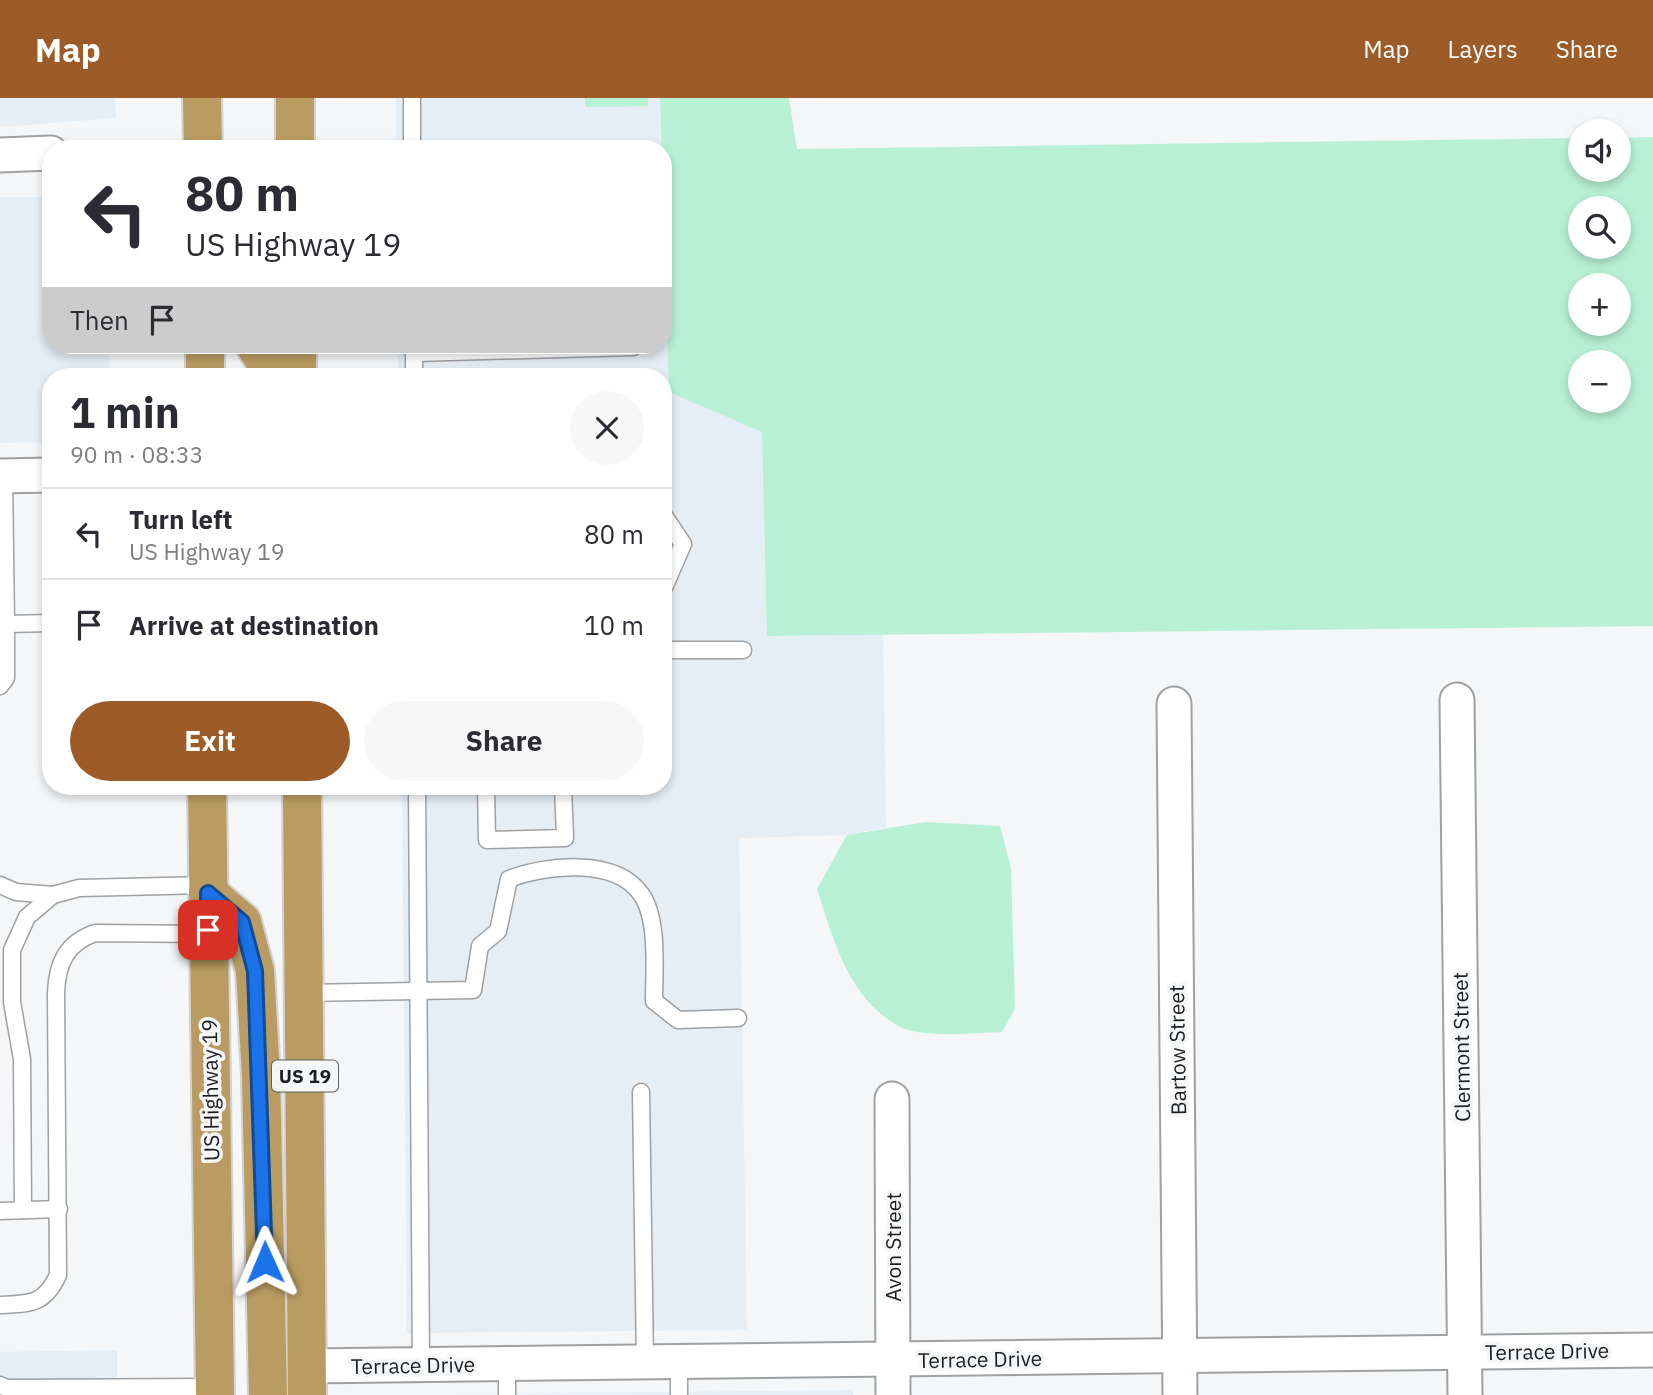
<!DOCTYPE html>
<html lang="en">
<head>
<meta charset="utf-8">
<style>
  :root { --surface:#fff; --page:#f7f7f7; --text:#2b2b33; --muted:#7c7c81; --line:#e1e1e2; --accent:#9d5c27 }
  body { margin:0; font-family:"IBM Plex Sans",sans-serif; background:var(--page); color:var(--text); height:100vh; display:flex; flex-direction:column; font-size:26px; white-space:nowrap }
  * { box-sizing:border-box; margin:0 }
  p { font-size:23px; color:var(--muted) }
  .icon { flex:none; width:38px; height:38px; fill:none; stroke:currentColor; stroke-width:2; stroke-linecap:round; stroke-linejoin:round }
  .map { position:relative; flex:1; overflow:hidden }
  .side { position:absolute; left:42px; top:270px; width:630px; height:427px; display:flex; flex-direction:column; background:var(--surface); border-radius:28px; box-shadow:0 4px 10px #0003 }
  .side>* { flex:none }
  .banner { position:absolute; left:42px; top:42px; width:630px; height:214px; border-radius:28px; box-shadow:0 4px 10px #0003; background:#fff; color:var(--text); overflow:hidden }
  .tools { position:absolute; left:1568px; top:21px; display:grid; gap:14px }
  .tools a { display:grid; place-items:center; width:63px; height:63px; border-radius:50%; background:var(--surface); box-shadow:0 4px 10px #0003; font-size:35px }
  .pin { position:absolute; display:grid; place-items:center; width:60px; height:60px; color:#fff; margin:-30px; border-radius:14px; box-shadow:0 4px 10px #0006 }
  .me { position:absolute; width:77px; margin:-38px; rotate:359deg; stroke-linejoin:round; filter:drop-shadow(0 0 5px #0008) }
  .turn { display:flex; align-items:center; gap:24px; height:147px; padding:0 28px; font-size:32px }
  .turn .icon { width:91px; height:91px; stroke-width:2.5 }
  .turn b { display:block; font-size:49px; line-height:60px }
  .then { display:flex; align-items:center; height:66px; padding:0 28px; background:#0003; gap:14px; font-size:26px }
  .round { display:grid; place-items:center; flex:none; width:74px; height:74px; border-radius:37px; background:var(--page) }
  .summary { display:flex; align-items:center; justify-content:space-between; height:119px; padding:0 28px }
  h1 { font-size:42px; font-weight:700; line-height:52px }
  .button { display:flex; gap:14px; margin-top:auto; padding:14px 28px }
  .button a { flex:1; height:80px; border-radius:42px; background:var(--accent); color:#fff; font-size:28px; font-weight:700; line-height:80px; text-align:center }
  .button a+a { background:var(--page); color:var(--text) }
  ul { padding:0; list-style:none }
  li { display:flex; align-items:center; gap:21px; height:91px; padding:0 28px; border-top:2px solid var(--line) }
  li div { flex:1 }
  li b { display:block; font-size:26px }
  li em { font-style:normal }
  header { display:flex; align-items:center; gap:42px; box-sizing:border-box; height:98px; padding:0 35px; background:var(--accent); color:#fff }
  header strong { font-size:33px }
  nav { display:flex; gap:38px; margin-inline-start:auto; font-size:24px }
  .map>svg:first-child { display:block }
  .built { fill:#e5edf5 }
  .green { fill:#b7f0d5; fill-rule:evenodd }
  .lines { fill:none; stroke-linecap:round; stroke-linejoin:round }
  .service-casing { stroke:#9ea0a2; stroke-width:19 }
  .minor-casing { stroke:#9ea0a2; stroke-width:37 }
  .trunk-casing { stroke:#d2d2d2; stroke-width:42 }
  .service { stroke:#fff; stroke-width:16 }
  .minor { stroke:#fff; stroke-width:33 }
  .trunk { stroke:#ba9c62; stroke-width:38 }
  .route-casing { stroke:#114b97; stroke-width:18 }
  .route { stroke:#1a73e8; stroke-width:12 }
  .labels { text-anchor:middle; dominant-baseline:central; stroke-width:7; stroke-linejoin:round; paint-order:stroke }
  .shield { fill:#f4f6f8; stroke:#5e5f60; stroke-width:2 }
  .shield-label { font-size:19px; font-weight:bold; fill:#1d1e1f }
  .street-label { font-size:21px; fill:#1d1e1f; stroke:#f4f6f8 }
</style>
</head>
<body>
<header>
<strong>Map</strong>
<nav><a>Map</a><a>Layers</a><a>Share</a></nav>
</header>
<div class="map">
<svg width="1653" height="1297" viewBox="0 0 1653 1297">
  <rect width="100%" height="100%" fill="#f4f6f8"/>
  <g class="built">
    <path d="M 0,0 L 115,0 L 116,20 L 0,29 Z"/>
    <path d="M 396,0 L 660,0 L 661,51 L 396,51 Z"/>
    <path d="M 0,99 L 51,99 L 51,247 L 109,247 L 110,278 L 51,278 L 51,344 L 0,345 Z"/>
    <path d="M 663,107 L 669,294 L 762,333 L 767,538 L 883,536 L 886,729 L 847,737 L 739,740 L 747,1232 L 407,1235 L 402,688 L 663,688 L 663,278 L 398,278 L 398,247 L 663,247 Z"/>
    <path d="M 117,1252 L 117,1297 L 0,1297 L 0,1254 Z"/>
    <path d="M 853,1292 L 853,1297 L 456,1296 Z"/>
  </g>
  <g class="green">
    <path d="M 585,0 L 648,0 L 648,8 L 585,9 Z"/>
    <path d="M 660,0 L 789,0 L 797,51 L 1580,40 L 1580,72 L 1619,72 L 1619,40 L 1653,39 L 1653,528 L 767,538 L 762,334 L 669,294 ZM 1580,110 L 1619,110 L 1619,149 L 1580,149 ZM 1580,187 L 1619,187 L 1619,226 L 1580,226 ZM 1580,264 L 1619,264 L 1619,303 L 1580,303 Z"/>
    <path d="M 926,724 L 1000,728 L 1011,770 L 1015,911 L 1002,934 C 978,935 921,940 901,929 C 850,904 833,841 817,791 L 847,737 Z"/>
  </g>
  <g class="lines">
    <g class="service-casing">
      <g id="service">
        <path d="M 412,0 L 412,51"/>
        <path d="M 414,247 L 414,278"/>
        <path d="M 414,255 L 633,249"/>
        <path d="M 4,378 L 6,526 L 51,525"/>
        <path d="M 663,416 L 683,446 L 663,492"/>
        <path d="M 663,552 L 743,552"/>
        <path d="M 0,588 L 6,580 L 6,526"/>
        <path d="M 417,688 L 421,1267"/>
        <path d="M 486,688 L 487,742 L 565,740 L 563,688"/>
        <path d="M 0,787 L 16,794 L 53,797"/>
        <path d="M 304,895 L 473,892 L 480,848 L 498,833 L 509,781 C 545,767 615,759 641,796 C 659,821 654,873 654,903 L 678,922 L 738,920"/>
        <path d="M 641,994 L 645,1265"/>
        <path d="M 23,1112 L 22,961 L 12,904 L 12,852 L 27,819 L 53,797 L 79,790 L 208,787"/>
        <path d="M 0,1113 L 59,1111"/>
        <path d="M 0,1207 C 30,1206 45,1206 58,1177 L 56,895 C 57,866 66,845 95,835 L 208,836"/>
        <path d="M 679,1264 L 679,1297"/>
        <path d="M 507,1266 L 507,1297"/>
        <path d="M 0,1287 L 6,1290 L 215,1289"/>
      </g>
    </g>
    <g class="minor-casing">
      <g id="minor">
        <path d="M 0,57 L 51,55"/>
        <path d="M 0,378 L 51,377"/>
        <path d="M 1457,602 L 1465,1297"/>
        <path d="M 1174,606 L 1180,1297"/>
        <path d="M 892,1001 L 893,1297"/>
        <path d="M 307,1268 L 1653,1252"/>
      </g>
    </g>
    <g class="trunk-casing">
      <g id="trunk">
        <path d="M 202,0 L 203,51"/>
        <path d="M 295,0 L 295,51"/>
        <path d="M 205,247 L 205,278"/>
        <path d="M 255,247 L 274,278"/>
        <path d="M 297,247 L 297,278"/>
        <path d="M 207,688 L 215,1297"/>
        <path d="M 302,688 L 307,1297"/>
        <path d="M 208,795 L 242,824 L 255,873 L 261,978 L 268,1297"/>
      </g>
    </g>
    <use href="#service" class="service"/>
    <use href="#minor" class="minor"/>
    <use href="#trunk" class="trunk"/>
  </g>
  <g class="lines">
    <g class="route-casing">
      <path id="route" d="M 208,832 L 208,795 L 242,824 L 255,873 L 265,1164"/>
    </g>
    <use href="#route" class="route"/>
  </g>
  <g class="labels">
    <rect class="shield" x="272" y="962.5" width="66" height="31" rx="5"/>
    <g class="shield-label">
      <text x="305" y="978">US 19</text>
    </g>
    <g class="street-label">
      <text transform="translate(1461 949) rotate(-91)">Clermont Street</text>
      <text transform="translate(1177 952) rotate(-91)">Bartow Street</text>
      <text transform="translate(210 992) rotate(-91)">US Highway 19</text>
      <text transform="translate(893 1149) rotate(-90)">Avon Street</text>
      <text transform="translate(1547 1253) rotate(-1)">Terrace Drive</text>
      <text transform="translate(980 1261) rotate(-1)">Terrace Drive</text>
      <text transform="translate(413 1267) rotate(-1)">Terrace Drive</text>
    </g>
  </g>
</svg>
<div class="tools">
<a><svg class="icon" aria-label="sound" viewBox="0 0 24 24"><path d="M4 9h4l5-4v14l-5-4H4zM17 9q2 3 0 6"/></svg></a>
<a><svg class="icon" aria-label="search" viewBox="0 0 24 24"><circle cx="10" cy="10" r="6"/><path d="M15 15l6 6"/></svg></a>
<a>+</a>
<a>−</a>
</div>
<div class="pin" style="left:208px;top:832px;background:#d93025"><svg class="icon" aria-label="arrive" viewBox="0 0 24 24"><path d="M6 21V4h12l-3 4 3 4H6"/></svg></div>
<svg class="me" style="left:265px;top:1164px" viewBox="-20 -20 40 40"><path d="M0-17L14 15 0 8-14 15z" fill="#1a73e8" stroke="#fff" stroke-width="4"/></svg>
<div class="banner">
<div class="turn"><svg class="icon" aria-label="left" viewBox="0 0 24 24"><path d="M17 20v-9H6M10 6l-5 5 5 5"/></svg><div><b>80 m</b>US Highway 19</div></div>
<div class="then">Then<svg class="icon" aria-label="arrive" viewBox="0 0 24 24"><path d="M6 21V4h12l-3 4 3 4H6"/></svg></div>
</div>
<section class="side">
<div class="summary"><div><h1>1 min</h1><p>90 m · 08:33</p></div><a class="round"><svg class="icon" aria-label="close" viewBox="0 0 24 24"><path d="M6 6l12 12M18 6L6 18"/></svg></a></div>
<ul>
<li><svg class="icon" aria-label="left" viewBox="0 0 24 24"><path d="M17 20v-9H6M10 6l-5 5 5 5"/></svg><div><b>Turn left</b><p>US Highway 19</p></div><em>80 m</em></li>
<li><svg class="icon" aria-label="arrive" viewBox="0 0 24 24"><path d="M6 21V4h12l-3 4 3 4H6"/></svg><div><b>Arrive at destination</b></div><em>10 m</em></li>
</ul>
<div class="button"><a>Exit</a><a>Share</a></div>
</section>
</div>
</body>
</html>
